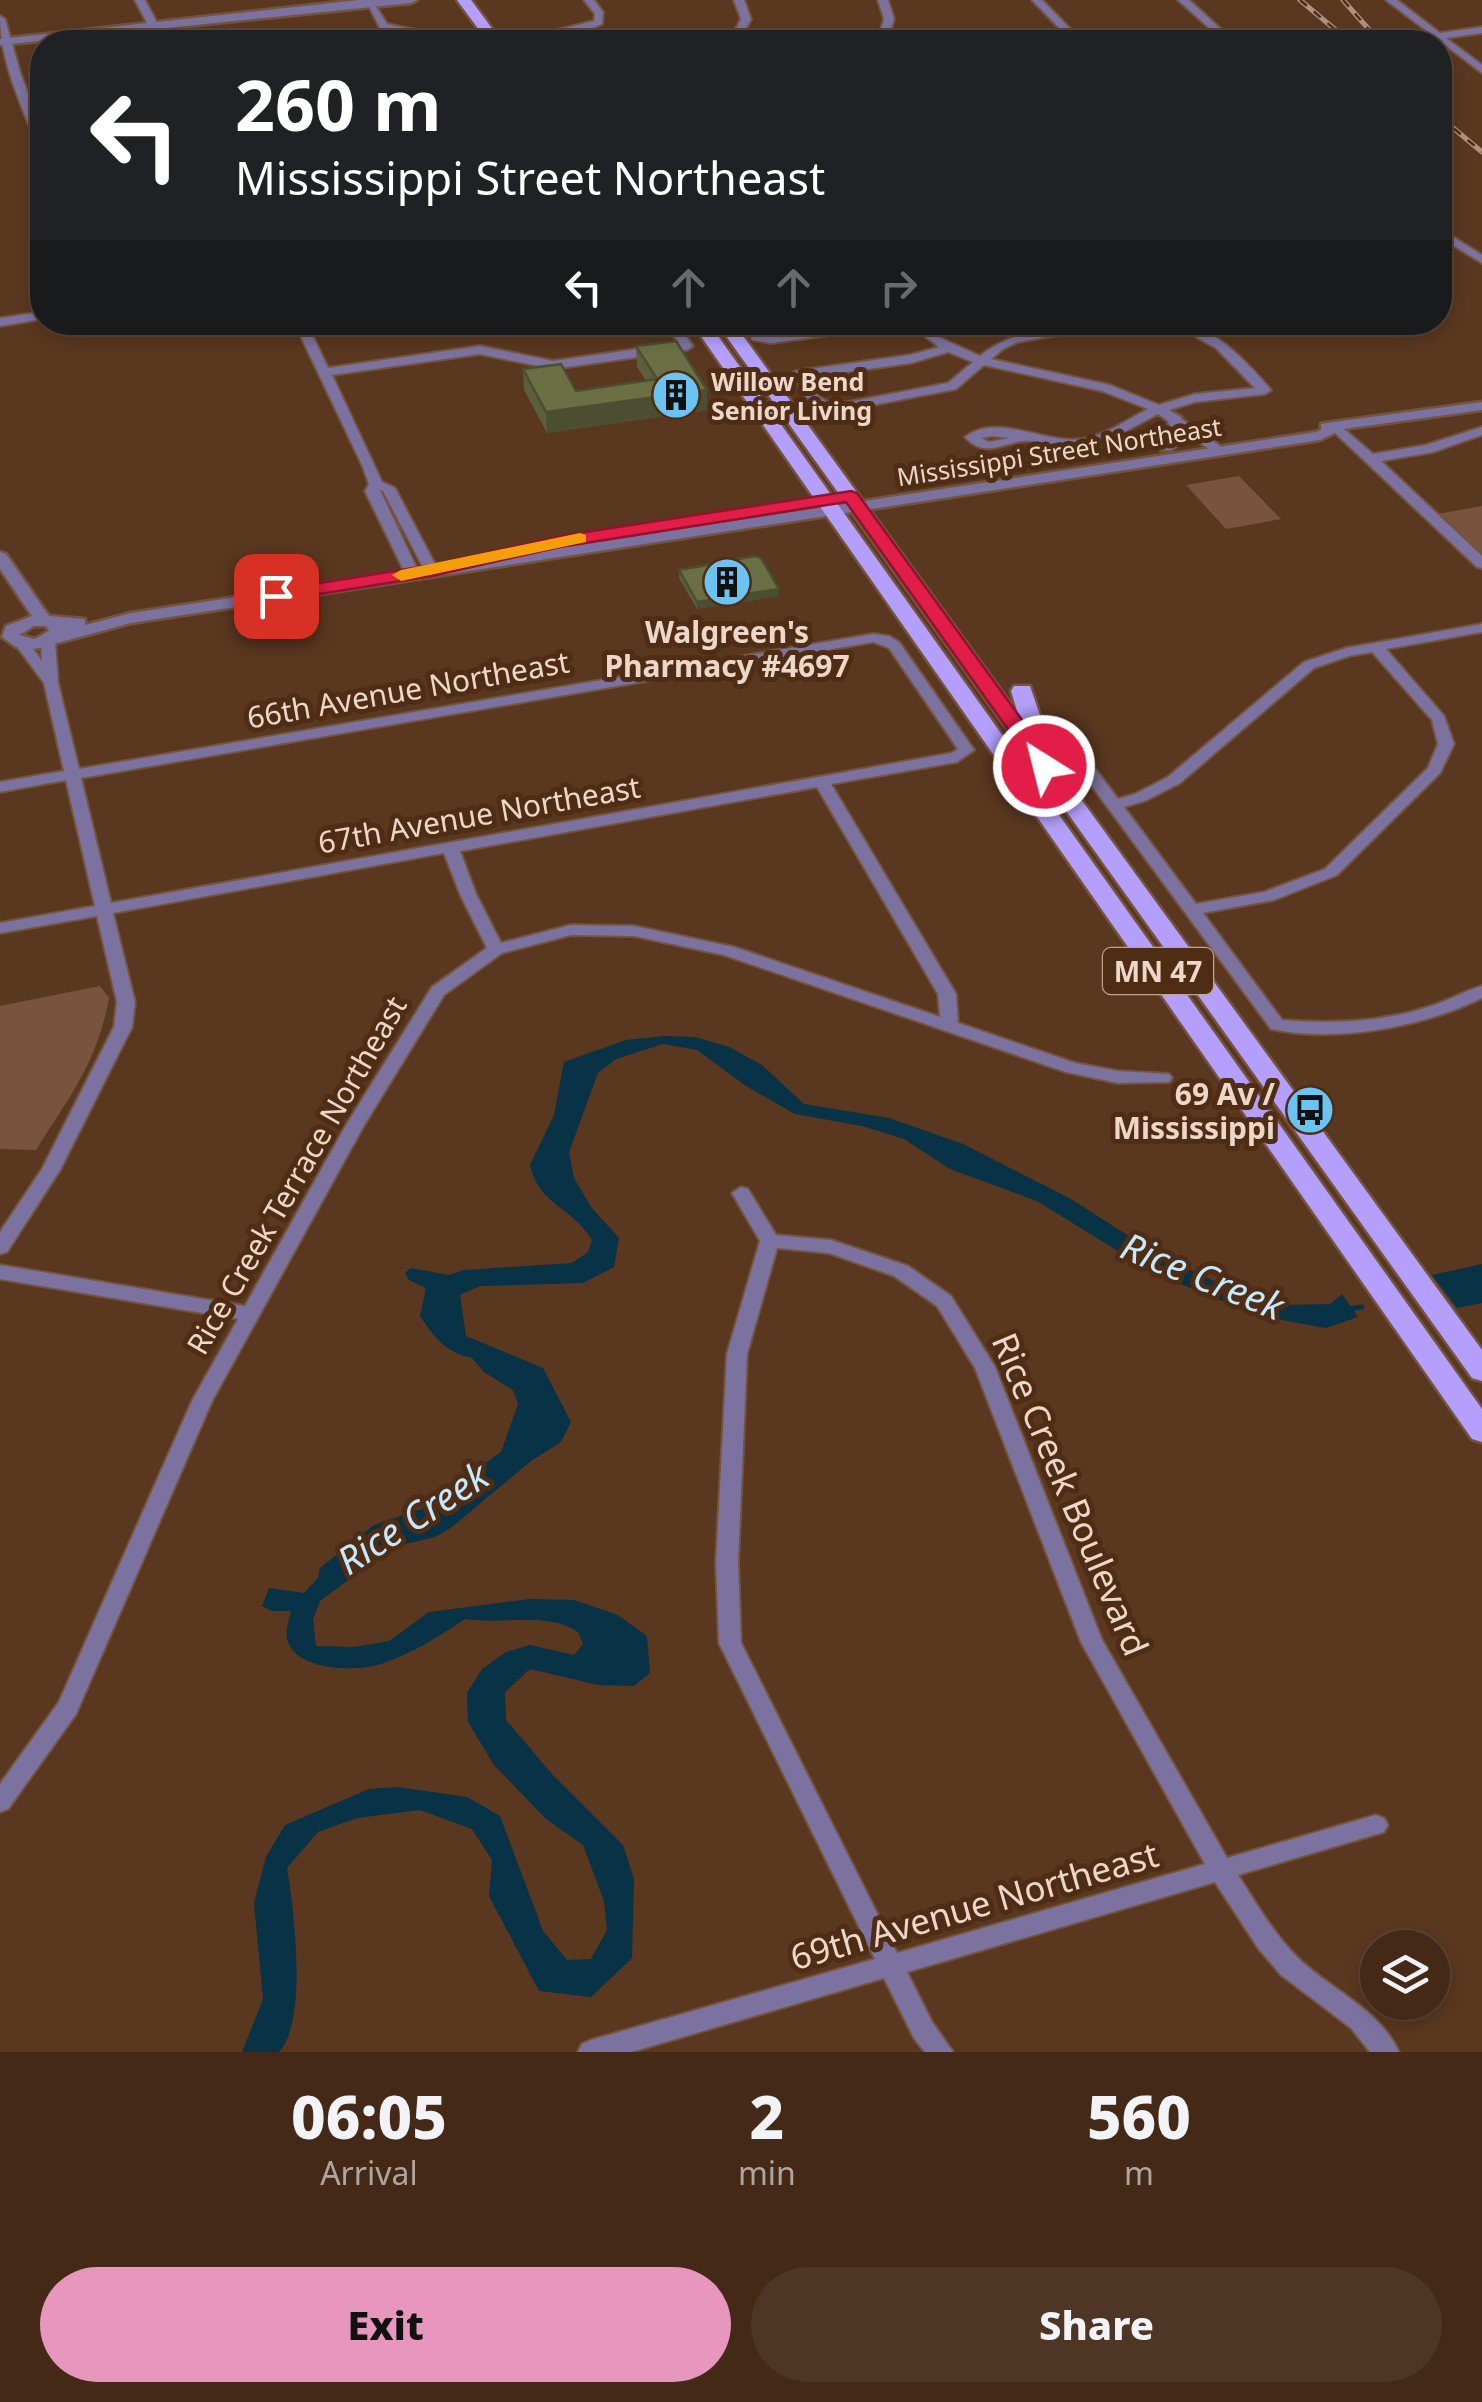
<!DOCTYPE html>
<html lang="en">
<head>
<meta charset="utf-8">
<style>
  :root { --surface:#442917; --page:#4e3524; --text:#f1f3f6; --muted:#afa6a1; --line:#5c4536; --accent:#e797bd }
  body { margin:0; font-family:"Noto Sans",sans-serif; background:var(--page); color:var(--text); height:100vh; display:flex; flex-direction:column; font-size:38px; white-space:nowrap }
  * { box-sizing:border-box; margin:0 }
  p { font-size:32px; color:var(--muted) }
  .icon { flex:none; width:55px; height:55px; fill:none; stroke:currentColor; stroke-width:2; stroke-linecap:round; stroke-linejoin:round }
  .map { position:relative; height:2052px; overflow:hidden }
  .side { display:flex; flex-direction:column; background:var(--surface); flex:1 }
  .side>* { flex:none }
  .hud { position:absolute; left:30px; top:30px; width:1422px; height:305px; border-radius:40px; box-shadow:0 5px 15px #0003,0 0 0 2px var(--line); background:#202124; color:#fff; overflow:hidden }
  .controls { position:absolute; left:1360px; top:1930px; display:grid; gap:20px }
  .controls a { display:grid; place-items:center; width:90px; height:90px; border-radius:50%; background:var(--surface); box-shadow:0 5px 15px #0003,0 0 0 2px var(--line); font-size:50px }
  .pin { position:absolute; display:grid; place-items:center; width:85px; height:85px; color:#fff; margin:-42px; border-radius:20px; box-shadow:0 5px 15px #0006 }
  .me { position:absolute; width:110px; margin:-55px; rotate:324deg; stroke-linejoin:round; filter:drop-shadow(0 0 8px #0008) }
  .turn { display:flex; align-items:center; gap:35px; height:210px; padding:0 40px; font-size:45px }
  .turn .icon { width:130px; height:130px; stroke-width:2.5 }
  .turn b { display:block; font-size:70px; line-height:85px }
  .lanes { display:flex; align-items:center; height:95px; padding:0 40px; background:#0003; justify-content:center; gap:50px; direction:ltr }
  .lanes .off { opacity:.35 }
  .eta { display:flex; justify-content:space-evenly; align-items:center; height:170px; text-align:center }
  .eta b { font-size:60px; font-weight:800; line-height:70px }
  .action { display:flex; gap:20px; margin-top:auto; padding:20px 40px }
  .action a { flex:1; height:115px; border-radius:60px; background:var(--accent); color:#111; font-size:40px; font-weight:800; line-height:115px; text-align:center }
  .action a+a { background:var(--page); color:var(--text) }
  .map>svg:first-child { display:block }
  .green { fill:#78543e }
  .water { fill:#083245 }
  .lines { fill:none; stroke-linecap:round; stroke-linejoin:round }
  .stream { stroke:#083245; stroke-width:5 }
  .minor-casing { stroke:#74543e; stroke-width:4 }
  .tertiary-casing { stroke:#74543e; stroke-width:5 }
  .primary-casing { stroke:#74543e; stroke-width:5 }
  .minor { fill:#7b729f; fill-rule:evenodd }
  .tertiary { fill:#7b729f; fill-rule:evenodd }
  .primary { fill:#b4a0fc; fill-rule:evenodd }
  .rail-casing { stroke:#ae9280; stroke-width:5 }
  .rail { stroke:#4f2c14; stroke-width:2.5; stroke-dasharray:9; stroke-linecap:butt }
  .wall { fill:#5c5f3a }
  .shaded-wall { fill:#4b4e30 }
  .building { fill:#6b6f44; stroke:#4b4e30; stroke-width:2.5 }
  .route { fill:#e11d48; stroke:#92132f; stroke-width:2.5 }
  .slow { fill:#f59e0b }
  .labels { text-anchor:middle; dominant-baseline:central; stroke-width:10; stroke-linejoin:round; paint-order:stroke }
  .far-poi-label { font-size:25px; font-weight:bold; fill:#edd7c9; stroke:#4f2c14; text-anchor:start }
  .far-street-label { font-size:25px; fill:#edd7c9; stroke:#4f2c14 }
  .shield { fill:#4f2c14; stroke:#bea493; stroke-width:2.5 }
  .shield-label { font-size:28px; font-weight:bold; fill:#edd7c9 }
  .poi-label { font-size:30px; font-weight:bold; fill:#edd7c9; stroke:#4f2c14 }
  .street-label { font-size:30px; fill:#edd7c9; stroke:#4f2c14 }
  .near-street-label { font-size:35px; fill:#edd7c9; stroke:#4f2c14 }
  .near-water-label { font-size:38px; font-style:italic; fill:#c4e9ff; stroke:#4f2c14 }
</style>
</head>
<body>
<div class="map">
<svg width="1482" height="2052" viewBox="0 0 1482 2052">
  <rect width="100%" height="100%" fill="#5a371f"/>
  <g class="green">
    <path d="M 1239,476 L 1281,519 L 1226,529 L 1186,485 Z"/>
    <path d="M 1482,506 L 1482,555 L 1437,514 Z"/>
    <path d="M 100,986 L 109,998 C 97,1063 70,1096 36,1150 L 0,1149 L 0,1006 Z"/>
  </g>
  <g class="water">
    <path d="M 664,1036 L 695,1037 L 729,1047 L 762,1065 L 804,1104 L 889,1118 L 963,1144 L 1071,1199 L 1149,1249 L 1242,1295 L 1282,1305 L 1330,1304 L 1342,1294 L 1358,1317 L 1326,1328 L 1270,1318 L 1201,1293 L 1142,1266 L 1037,1201 L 950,1169 L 904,1139 L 862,1126 L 795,1114 L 746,1086 L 697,1050 L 663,1044 L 616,1059 L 598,1073 L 569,1152 L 574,1178 L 591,1207 L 619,1238 L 614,1267 L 583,1283 L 480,1286 L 460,1295 L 466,1336 L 543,1368 L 571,1422 L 561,1442 L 531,1461 L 452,1527 L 435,1537 L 393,1547 L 320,1601 L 313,1619 L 316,1646 L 354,1647 L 389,1641 L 429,1612 L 530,1599 L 574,1600 L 618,1615 L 647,1636 L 650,1673 L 634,1686 L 598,1685 L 530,1669 L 505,1692 L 506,1720 L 552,1774 L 623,1845 L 634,1879 L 632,1958 L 591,1997 L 539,1991 L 489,1896 L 492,1860 L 472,1829 L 420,1810 L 357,1818 L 318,1832 L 287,1868 C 294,1909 308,2022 279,2052 L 242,2052 L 263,1999 L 254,1903 L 266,1857 L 285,1825 L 369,1789 L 398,1787 L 467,1797 L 500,1816 L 543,1931 L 567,1960 L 591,1959 L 607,1930 L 604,1901 L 583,1845 L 546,1819 L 494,1765 L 468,1722 L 467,1693 L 482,1669 L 506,1652 L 530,1645 L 574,1655 L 583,1644 L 578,1632 C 546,1611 503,1625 465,1619 C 438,1637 413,1653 381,1664 C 356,1672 299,1671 288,1642 C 284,1633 289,1621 291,1611 L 272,1611 L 262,1606 L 269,1588 L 304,1593 L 318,1578 L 320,1568 L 374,1525 L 421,1509 L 501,1452 L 518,1404 L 513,1390 L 484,1372 L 472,1358 C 445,1352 435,1338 420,1316 L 426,1288 L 409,1280 L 405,1273 L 411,1268 L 448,1275 L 464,1270 L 572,1263 L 588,1252 L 592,1240 C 572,1206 539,1206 530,1165 L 554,1115 L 564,1062 L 626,1040 Z"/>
    <path d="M 1482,1264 L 1482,1303 L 1457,1308 L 1432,1275 Z"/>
  </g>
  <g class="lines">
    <path class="stream" d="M 1349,1309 L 1362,1307"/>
    <g class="minor-casing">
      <g id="minor">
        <path d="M 135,0 L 145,0 L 167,42 L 157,42 Z"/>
        <path d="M 366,0 L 372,0 L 387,24 L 474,42 L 456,42 L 380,28 Z"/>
        <path d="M 584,0 L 594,0 L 603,12 L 602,24 L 588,30 L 542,39 L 543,42 L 533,42 L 532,36 L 594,21 L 595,14 Z"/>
        <path d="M 734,0 L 744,0 L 751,19 L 739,42 L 729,42 L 741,19 Z"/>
        <path d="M 878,0 L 888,0 L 894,19 L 887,42 L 877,42 L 884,19 Z"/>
        <path d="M 1032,0 L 1042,0 L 1083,42 L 1073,42 Z"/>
        <path d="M 1178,0 L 1189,0 L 1235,42 L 1225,42 Z"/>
        <path d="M 1386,0 L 1397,0 L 1440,33 L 1482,27 L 1482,33 L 1446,38 L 1482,65 L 1482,73 Z"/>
        <path d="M 0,16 L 5,19 L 20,72 L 42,132 L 42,148 L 37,145 C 21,104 0,61 0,16 Z"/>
        <path d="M 1440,229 L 1482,255 L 1482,263 L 1440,237 Z"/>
        <path d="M 42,312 L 42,319 L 0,326 L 0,318 Z"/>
        <path d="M 294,322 L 306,322 L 328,368 L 480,346 L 553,361 L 679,343 L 664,322 L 676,322 L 693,346 L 687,350 L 553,369 L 480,354 L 332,375 L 382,482 L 395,488 L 438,570 L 436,573 L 426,573 L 383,491 L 380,490 L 419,573 L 412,577 L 405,573 L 365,491 L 369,484 L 363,467 Z"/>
        <path d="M 739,322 L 752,322 L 761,334 L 771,335 L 866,322 L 902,322 L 896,326 L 771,343 L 753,340 Z"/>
        <path d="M 907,322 L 921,322 L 936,336 L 980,356 C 1016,326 1082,322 1129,322 L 1018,342 L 1003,349 L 991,359 L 1110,385 L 1159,405 L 1195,394 L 1255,388 L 1216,348 L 1169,322 C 1211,322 1245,360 1271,390 L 1265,394 L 1195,402 L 1169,410 L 1223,448 L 1223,454 L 1218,455 L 1158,414 C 1130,428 1103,447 1070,448 C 1055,448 1038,439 1023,441 C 1001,444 984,458 965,437 C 998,412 1046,445 1083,439 C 1106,435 1127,420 1148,409 L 1102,391 L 984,365 L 956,389 L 831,413 L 811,403 L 790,375 L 796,371 L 910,355 L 939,347 ZM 948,352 L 973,362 L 948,383 L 833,405 L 819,397 L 804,378 L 911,363 ZM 992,436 L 1009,438 L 989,442 L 981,438 Z"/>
        <path d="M 1337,423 L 1373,454 L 1426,445 L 1482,427 L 1482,435 L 1433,452 L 1381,461 L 1482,556 L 1482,568 L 1477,567 L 1332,430 L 1332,424 Z"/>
        <path d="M 1482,624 L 1482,632 L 1386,649 L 1444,716 L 1454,744 L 1440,773 L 1337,875 L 1274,900 L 1203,913 L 1282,1020 C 1332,1024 1384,1022 1431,1006 C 1448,1001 1464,991 1482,986 L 1482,998 C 1423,1027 1336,1043 1271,1029 L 1044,721 L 1047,718 L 1057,718 L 1118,799 L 1135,794 L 1168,777 L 1304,662 L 1346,648 ZM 1372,652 L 1432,720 L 1438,744 L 1428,768 L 1325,869 L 1264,892 L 1196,904 L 1124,807 L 1147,800 L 1180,783 L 1314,668 L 1349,656 Z"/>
        <path d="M 873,634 L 889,636 L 899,642 L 974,750 L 957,762 L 831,784 L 956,994 L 958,1023 L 1075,1063 L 1118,1071 L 1169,1074 L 1172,1078 L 1169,1082 L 1118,1083 L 1066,1072 L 724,955 L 634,936 L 571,935 L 502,953 L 444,995 L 363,1127 L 212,1401 L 76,1714 L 8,1809 L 0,1812 L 0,1784 L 59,1702 L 192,1401 L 238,1319 L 0,1279 L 0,1265 L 245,1306 L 345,1127 L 432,987 L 487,948 L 460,894 L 444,853 L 113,913 L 135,1002 L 132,1027 L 60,1170 L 7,1252 L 0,1254 L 0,1232 L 42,1169 L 114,1027 L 117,1002 L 97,916 L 0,933 L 0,923 L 95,906 L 66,780 L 0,792 L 0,782 L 64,771 L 44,683 L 15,644 L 17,641 L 27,641 L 42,661 L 41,641 L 48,637 L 55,641 L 58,683 L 79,769 ZM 873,642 L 889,648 L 958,749 L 952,753 L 111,903 L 81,778 ZM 817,787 L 938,994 L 940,1017 L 734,947 L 634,926 L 571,925 L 501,943 L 476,894 L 460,851 Z"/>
        <path d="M 741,1187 L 748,1189 L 776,1235 L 831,1240 L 908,1266 L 951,1296 L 995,1367 L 1102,1640 L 1227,1858 L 1376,1815 L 1384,1818 L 1388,1825 L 1384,1832 L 1238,1875 C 1256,1903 1273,1933 1297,1957 C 1330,1990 1378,2007 1399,2052 L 1370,2052 L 1351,2028 L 1281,1975 L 1258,1948 L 1215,1882 L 907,1972 L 932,2022 L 953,2052 L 925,2052 L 914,2038 L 884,1978 L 631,2052 L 578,2052 L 582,2044 L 591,2040 L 875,1959 L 719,1643 L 716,1562 L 727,1354 L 760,1241 L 732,1193 ZM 777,1248 L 829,1253 L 894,1276 L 937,1306 L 975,1368 L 1081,1642 L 1205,1864 L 897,1953 L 741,1643 L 738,1562 L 747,1354 Z"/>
      </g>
    </g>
    <g class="tertiary-casing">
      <g id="tertiary">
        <path d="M 359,0 L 417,0 L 411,3 L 0,45 L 0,39 Z"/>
        <path d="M 1482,402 L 1482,410 L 1343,429 L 1320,440 L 131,623 L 35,649 L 16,647 L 2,637 L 6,626 L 32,616 L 0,569 L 0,552 L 6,554 L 49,616 L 85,619 L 85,625 L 131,613 L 1316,432 L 1321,430 L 1321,424 L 1326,423 ZM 34,626 L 46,626 L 49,631 L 35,639 L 19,635 Z"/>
        <path d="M 1174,413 L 1181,417 L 1187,437 L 1171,450 L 1161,450 L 1161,444 L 1172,436 L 1167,417 Z"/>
      </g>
    </g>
    <g class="primary-casing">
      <g id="primary">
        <path d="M 457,0 L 471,0 L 502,42 L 488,42 Z"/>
        <path d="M 691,322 L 708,322 L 1482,1409 L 1482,1442 L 1472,1439 Z"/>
        <path d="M 716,322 L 733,322 L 1018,714 L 1011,691 L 1014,686 L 1030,686 L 1049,742 L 1043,747 L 1482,1350 L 1482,1381 L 1472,1378 Z"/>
      </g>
    </g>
    <use href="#minor" class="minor"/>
    <use href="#tertiary" class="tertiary"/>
    <use href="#primary" class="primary"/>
    <g class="rail-casing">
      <g id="rail">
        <path d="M 1300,0 L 1350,42"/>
        <path d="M 1343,0 L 1380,42"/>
        <path d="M 1440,117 L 1482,152"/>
      </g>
    </g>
    <use href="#rail" class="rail"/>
  </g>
  <g class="wall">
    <path d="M 406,322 L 502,322 L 502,325 L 488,327 L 478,334 L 463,331 L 445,334 L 442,329 L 411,333 Z"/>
    <path d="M 636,346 L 708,410 L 547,433 L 524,390 L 523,369 L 576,391 L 646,381 L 637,367 Z"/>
    <path d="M 679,570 L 779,589 L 779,596 L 697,609 L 679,578 Z"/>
  </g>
  <g class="shaded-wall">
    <path d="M 410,322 L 442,322 L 442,329 L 411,333 Z"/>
    <path d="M 444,322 L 462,322 L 463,331 L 445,334 Z"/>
    <path d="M 477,322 L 502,322 L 502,325 L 488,327 L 478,334 Z"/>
    <path d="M 707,390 L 708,410 L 547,433 L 546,412 Z"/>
    <path d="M 779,589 L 779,596 L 697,609 L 697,602 Z"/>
  </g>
  <g class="building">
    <path d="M 676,341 L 707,390 L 546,412 L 523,369 L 561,364 L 576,391 L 657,379 L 636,346 Z"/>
    <path d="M 755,556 L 761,558 L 779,589 L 697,602 L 679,570 Z"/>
  </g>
  <path class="route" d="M 851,491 L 857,493 L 1052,761 L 1052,770 L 1037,770 L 846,502 L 560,547 L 432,576 L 276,601 L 267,596 L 276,590 L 432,565 L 560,536 Z"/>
  <path class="slow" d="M 580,533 L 586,535 L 586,542 L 401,581 L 392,575 L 401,570 Z"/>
  <defs>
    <g id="building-disc" transform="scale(2.5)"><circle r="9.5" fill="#6ac3f1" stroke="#4f2c14"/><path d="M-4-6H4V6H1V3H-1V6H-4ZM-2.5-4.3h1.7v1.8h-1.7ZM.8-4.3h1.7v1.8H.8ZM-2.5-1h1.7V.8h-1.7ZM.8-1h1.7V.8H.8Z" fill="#111"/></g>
    <g id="bus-disc" transform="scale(2.5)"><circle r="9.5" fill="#6ac3f1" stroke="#4f2c14"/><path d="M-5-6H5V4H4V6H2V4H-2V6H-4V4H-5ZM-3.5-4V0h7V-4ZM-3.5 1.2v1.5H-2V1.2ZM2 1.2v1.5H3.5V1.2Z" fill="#111"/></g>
  </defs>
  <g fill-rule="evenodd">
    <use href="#building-disc" x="676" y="395"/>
    <use href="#building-disc" x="727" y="582"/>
    <use href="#bus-disc" x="1310" y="1110"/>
  </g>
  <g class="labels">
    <g class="far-poi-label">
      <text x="711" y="381">Willow Bend<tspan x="711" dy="29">Senior Living</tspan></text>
    </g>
    <g class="far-street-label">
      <text transform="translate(1059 451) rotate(-9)">Mississippi Street Northeast</text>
    </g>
    <rect class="shield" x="1103" y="948" width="110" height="46" rx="8"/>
    <g class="shield-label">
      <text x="1158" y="971">MN 47</text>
    </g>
    <g class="poi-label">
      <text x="727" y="631">Walgreen's<tspan x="727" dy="34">Pharmacy #4697</tspan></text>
      <text x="1275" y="1093" text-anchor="end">69 Av /<tspan x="1275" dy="34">Mississippi</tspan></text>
    </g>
    <g class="street-label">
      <text transform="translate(408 689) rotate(-10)">66th Avenue Northeast</text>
      <text transform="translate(479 814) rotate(-10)">67th Avenue Northeast</text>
      <text transform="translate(296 1175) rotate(-60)">Rice Creek Terrace Northeast</text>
    </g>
    <g class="near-street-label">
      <text transform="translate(1071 1494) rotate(67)">Rice Creek Boulevard</text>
      <text transform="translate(974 1905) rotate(-16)">69th Avenue Northeast</text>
    </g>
    <g class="near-water-label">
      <text transform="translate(1203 1275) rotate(22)">Rice Creek</text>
      <text transform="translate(412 1517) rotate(-33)">Rice Creek</text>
    </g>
  </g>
</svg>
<div class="controls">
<a><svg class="icon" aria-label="layers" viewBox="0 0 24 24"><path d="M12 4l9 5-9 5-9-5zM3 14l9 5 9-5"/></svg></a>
</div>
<div class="pin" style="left:276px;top:596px;background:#d93025"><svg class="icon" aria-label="arrive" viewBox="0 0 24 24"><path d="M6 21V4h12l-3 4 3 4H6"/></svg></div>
<svg class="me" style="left:1044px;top:766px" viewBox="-20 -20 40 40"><circle r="17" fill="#e11d48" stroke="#fff" stroke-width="3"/><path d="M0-11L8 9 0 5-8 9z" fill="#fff"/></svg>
<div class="hud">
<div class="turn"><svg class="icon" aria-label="left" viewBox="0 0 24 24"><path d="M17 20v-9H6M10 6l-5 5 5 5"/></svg><div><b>260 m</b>Mississippi Street Northeast</div></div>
<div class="lanes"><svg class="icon" aria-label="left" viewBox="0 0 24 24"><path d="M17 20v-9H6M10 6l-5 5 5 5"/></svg><svg class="icon off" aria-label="ahead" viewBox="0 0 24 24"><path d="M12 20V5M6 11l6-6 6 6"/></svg><svg class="icon off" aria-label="ahead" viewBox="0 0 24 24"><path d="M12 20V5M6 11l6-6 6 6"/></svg><svg class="icon off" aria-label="right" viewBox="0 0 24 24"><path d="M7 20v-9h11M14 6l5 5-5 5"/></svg></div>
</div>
</div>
<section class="side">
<div class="eta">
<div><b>06:05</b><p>Arrival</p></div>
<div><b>2</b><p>min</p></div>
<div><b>560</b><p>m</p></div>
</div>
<div class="action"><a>Exit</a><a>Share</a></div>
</section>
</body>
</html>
